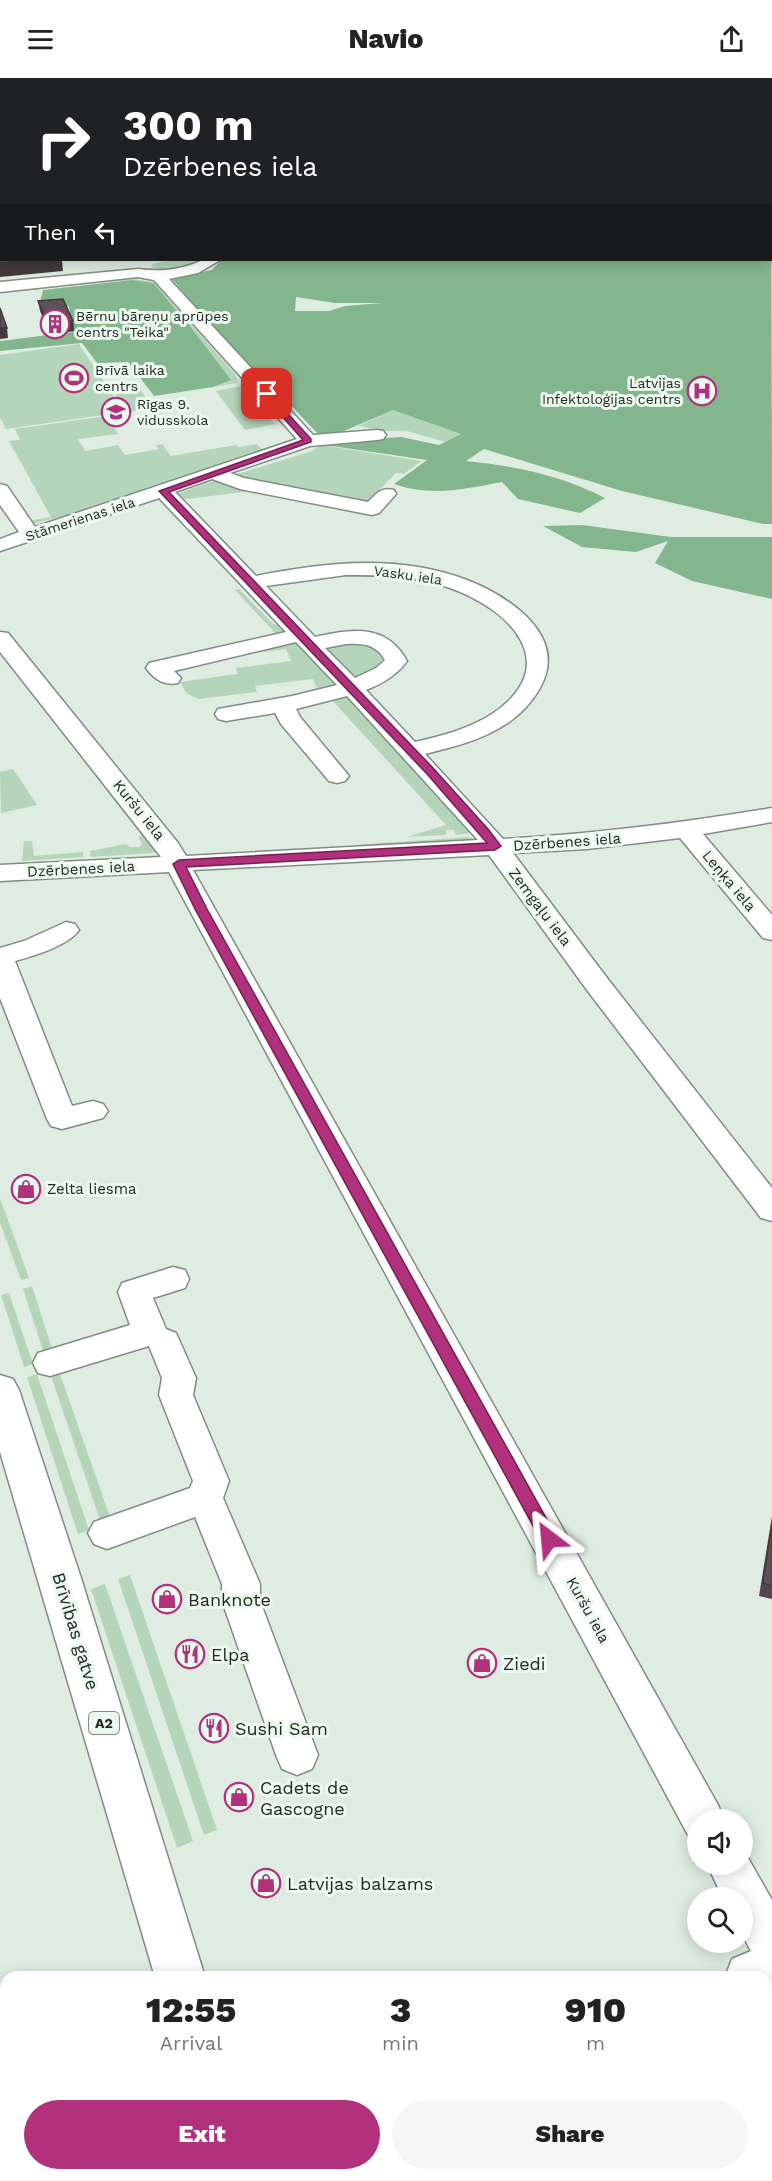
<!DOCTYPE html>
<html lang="en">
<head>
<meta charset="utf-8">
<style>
  :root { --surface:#fff; --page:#f6f6f6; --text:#222; --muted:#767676; --accent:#b2317c }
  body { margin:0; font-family:"Work Sans",sans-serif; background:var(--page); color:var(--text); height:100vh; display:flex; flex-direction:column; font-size:22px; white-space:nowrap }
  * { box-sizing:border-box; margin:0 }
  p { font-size:20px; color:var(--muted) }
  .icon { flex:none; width:33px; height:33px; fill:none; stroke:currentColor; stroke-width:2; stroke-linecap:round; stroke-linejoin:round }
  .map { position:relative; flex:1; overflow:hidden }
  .drawer { position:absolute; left:0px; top:1893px; width:772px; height:210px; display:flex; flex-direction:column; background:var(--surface); border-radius:18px 18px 0 0; box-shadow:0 3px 15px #0003 }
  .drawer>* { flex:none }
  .top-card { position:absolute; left:0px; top:0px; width:772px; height:183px; box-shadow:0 3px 15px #0003; background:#202124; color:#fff; overflow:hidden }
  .fabs { position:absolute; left:687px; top:1731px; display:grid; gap:12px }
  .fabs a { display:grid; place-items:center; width:66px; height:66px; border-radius:50%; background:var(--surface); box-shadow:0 3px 15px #0003; font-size:30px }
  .pin { position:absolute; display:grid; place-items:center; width:51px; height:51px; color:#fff; margin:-26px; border-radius:12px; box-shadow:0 3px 9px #0006 }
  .me { position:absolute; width:66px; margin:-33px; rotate:331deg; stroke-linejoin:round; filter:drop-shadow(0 0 4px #0008) }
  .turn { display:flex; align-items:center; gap:21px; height:126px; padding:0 24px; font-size:27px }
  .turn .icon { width:78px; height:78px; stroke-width:2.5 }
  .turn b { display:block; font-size:42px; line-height:51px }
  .then { display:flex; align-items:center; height:57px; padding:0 24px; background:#0003; gap:12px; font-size:22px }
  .eta { display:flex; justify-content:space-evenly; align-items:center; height:102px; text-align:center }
  .eta b { font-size:36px; font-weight:800; line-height:42px }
  .button { display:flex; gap:12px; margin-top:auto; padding:12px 24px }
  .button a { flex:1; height:69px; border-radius:36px; background:var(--accent); color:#fff; font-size:24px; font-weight:800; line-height:69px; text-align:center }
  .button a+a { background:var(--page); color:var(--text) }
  header { display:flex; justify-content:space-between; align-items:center; height:78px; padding:0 24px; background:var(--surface); font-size:27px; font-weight:800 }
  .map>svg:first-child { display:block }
  .green { fill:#b5d5bb }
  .forest { fill:#84b68e; fill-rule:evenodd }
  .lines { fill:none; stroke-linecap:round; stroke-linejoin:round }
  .minor-casing { stroke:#818d83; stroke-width:3 }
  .major-casing { stroke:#818d83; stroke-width:3 }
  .highway-casing { stroke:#818d83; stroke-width:3 }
  .minor { fill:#fff; fill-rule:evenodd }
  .major { fill:#fff; fill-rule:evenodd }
  .highway { fill:#fff; fill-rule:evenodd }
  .wall { fill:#51464b }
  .shaded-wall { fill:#42393d }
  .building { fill:#5e5157; stroke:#42393d; stroke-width:1.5 }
  .route { fill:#b2317c; stroke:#742051; stroke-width:1.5 }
  .labels { text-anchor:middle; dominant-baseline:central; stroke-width:6; stroke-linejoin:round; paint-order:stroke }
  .far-poi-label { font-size:14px; fill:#252925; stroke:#ecf9ef; text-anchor:start }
  .far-street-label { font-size:14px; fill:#252925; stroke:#ecf9ef }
  .shield { fill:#ecf9ef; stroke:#616762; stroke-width:1.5 }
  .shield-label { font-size:14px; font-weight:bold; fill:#252925 }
  .street-label { font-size:15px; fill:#252925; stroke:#ecf9ef }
  .poi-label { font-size:15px; fill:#252925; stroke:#ecf9ef; text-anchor:start }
  .near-poi-label { font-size:18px; fill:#252925; stroke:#ecf9ef; text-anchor:start }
  .near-street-label { font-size:18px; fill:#252925; stroke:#ecf9ef }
</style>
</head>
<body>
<header><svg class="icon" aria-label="menu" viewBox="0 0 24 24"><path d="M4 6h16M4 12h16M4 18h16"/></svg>Navio<svg class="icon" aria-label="share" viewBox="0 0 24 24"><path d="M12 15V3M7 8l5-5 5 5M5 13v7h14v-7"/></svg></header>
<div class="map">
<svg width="772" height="2103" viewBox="0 0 772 2103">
  <rect width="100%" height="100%" fill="#dfece1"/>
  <g class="green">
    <path d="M 170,182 L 207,182 L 203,185 L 164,194 L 151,189 L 152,186 Z"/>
    <path d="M 134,201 L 154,204 L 235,296 L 238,305 L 213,309 L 175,248 L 132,202 L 42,210 Z"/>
    <path d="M 79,266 L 124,334 L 6,351 L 0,339 L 0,277 Z"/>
    <path d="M 137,307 L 153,330 L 127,334 L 112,311 Z"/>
    <path d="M 240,308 L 275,346 L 245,352 L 216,313 Z"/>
    <path d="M 393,332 L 461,356 L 445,364 L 407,353 L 384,353 L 358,348 Z"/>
    <path d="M 107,338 L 118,356 L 78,361 L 85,373 L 118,367 L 125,377 L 159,371 L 156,367 L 162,366 L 171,378 L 236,367 L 238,369 L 257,366 L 263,372 L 168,405 L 156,406 L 158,409 L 87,432 L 28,447 L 27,443 L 51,439 L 9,363 L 20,362 L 15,351 Z"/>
    <path d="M 322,367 L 421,383 L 404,396 L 396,395 L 365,426 L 228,399 L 309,374 Z"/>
    <path d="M 216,402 L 261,412 L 179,422 L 171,418 Z"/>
    <path d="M 239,511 L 273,546 L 280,547 L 286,553 L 276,556 L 235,512 Z"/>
    <path d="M 368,562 L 385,577 L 379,587 L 357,602 L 321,567 Z"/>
    <path d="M 290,563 L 296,564 L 336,608 L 318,613 L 313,601 L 255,608 L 257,614 L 199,621 L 187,616 L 180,604 L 237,596 L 236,590 L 291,583 L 286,571 L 264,574 L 261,569 Z"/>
    <path d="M 343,619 L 347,620 L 472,755 L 456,757 L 454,752 L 446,752 L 446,757 L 407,759 L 446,747 L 331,621 Z"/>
    <path d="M 85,681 L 157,773 L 155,775 L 90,779 L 90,773 L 126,766 L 130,769 L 139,769 L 142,766 L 138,759 L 142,758 L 83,682 Z"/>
    <path d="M 13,691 L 37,727 L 1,735 L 0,694 Z"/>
    <path d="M 468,759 L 473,761 L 470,764 L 356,770 L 355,767 Z"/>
    <path d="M 24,763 L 32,763 L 34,778 L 83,774 L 83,779 L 22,783 Z"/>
    <path d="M 0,1120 L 29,1200 L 21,1202 L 0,1145 Z"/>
    <path d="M 32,1208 L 55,1280 L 46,1282 L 23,1211 Z"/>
    <path d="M 9,1215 L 33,1286 L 24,1289 L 1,1217 Z"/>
    <path d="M 58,1290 L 112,1445 L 102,1448 L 49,1292 Z"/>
    <path d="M 37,1296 L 89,1452 L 78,1456 L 27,1299 Z"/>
    <path d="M 130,1497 L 217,1752 L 204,1757 L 118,1501 Z"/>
    <path d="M 105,1506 L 193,1763 L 177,1770 L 91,1511 Z"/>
    <path d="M 524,2097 L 709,2097 L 712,2103 L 509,2103 Z"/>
  </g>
  <g class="forest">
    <path d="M 771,52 L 772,446 L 763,446 L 622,413 L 484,371 L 466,383 C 514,388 562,397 605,420 L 580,435 L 518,421 L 502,404 C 465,411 431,419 394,406 L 427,382 L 325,367 L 326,364 L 401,359 L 439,367 L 461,356 L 393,332 L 332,358 L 320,358 L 259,294 L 253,295 L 171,200 L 212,192 L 221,182 L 771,182 ZM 296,219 L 335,225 L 383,225 L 345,228 L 329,233 L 295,233 Z"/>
    <path d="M 132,202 L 153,205 L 189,247 L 231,302 L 213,309 L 154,318 L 128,284 L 97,285 L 82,265 L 0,273 L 0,263 L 73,254 L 69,228 L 39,227 L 43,212 Z"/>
    <path d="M 582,447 L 671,459 L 772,459 L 772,521 L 692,503 L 655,485 L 668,463 L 636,474 L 582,469 L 543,448 Z"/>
  </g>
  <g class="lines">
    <g class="minor-casing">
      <g id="minor">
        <path d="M 203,182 L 220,182 L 198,195 L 169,201 L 313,357 L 377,352 L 383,353 L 386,357 L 383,361 L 377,362 L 310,368 L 230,395 L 244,400 L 368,424 C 376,416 381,409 394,412 L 396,416 L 379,435 L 372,437 L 240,411 L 212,401 L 175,414 L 256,498 C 325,484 400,476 467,502 C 510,519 569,558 540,610 C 532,624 520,637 506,646 C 482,662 453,669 425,676 L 503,761 C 594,756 682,745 772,730 L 772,744 L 703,756 L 772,837 L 772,862 L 763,860 L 680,760 L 587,771 L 513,775 L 607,900 L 772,1110 L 772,1143 L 761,1140 L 587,912 L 489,777 L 193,792 L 718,1727 L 724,1742 L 698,1742 L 698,1760 L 688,1757 L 169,794 L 0,803 L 0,787 L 161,779 L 0,574 L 0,554 L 8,555 L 178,765 L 186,778 L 478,762 L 347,618 L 296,631 L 300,639 L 349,698 L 345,703 L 337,705 L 329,703 L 281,646 L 275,635 L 226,643 L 218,641 L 215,636 L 218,631 L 292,618 L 337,607 L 296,564 L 174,593 L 181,600 L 178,605 C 164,608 154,601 146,590 L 149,585 L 286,554 L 159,420 L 0,473 L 0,461 L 19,454 L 0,427 L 0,406 L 7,408 L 35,449 L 297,361 L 154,202 L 138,199 L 0,214 L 0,204 L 138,191 C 161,194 181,192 203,182 ZM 346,497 C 381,497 417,498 450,510 C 510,531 565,587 492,636 C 469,651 441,658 415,664 L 366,612 C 382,606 397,597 407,583 C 386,545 352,551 315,559 L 266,508 ZM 346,566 C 362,565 376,566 385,582 L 376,590 L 355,600 L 325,570 Z"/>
        <path d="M 66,844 L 75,846 L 79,852 C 68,868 33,878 15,883 L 72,1028 L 93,1023 L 103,1026 L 108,1033 L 103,1040 L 62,1051 L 51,1048 L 47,1041 L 0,920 L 0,870 L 24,863 Z"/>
        <path d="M 173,1189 L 185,1192 L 189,1201 L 185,1210 L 153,1220 L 166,1251 L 176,1255 L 196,1300 L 193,1317 L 229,1403 L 223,1420 L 260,1506 L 260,1523 L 318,1677 L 312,1691 L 297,1697 L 282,1691 L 276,1677 L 222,1523 L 222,1506 L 195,1439 L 107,1471 L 94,1466 L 88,1455 L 94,1444 L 190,1410 L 193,1403 L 159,1317 L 162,1300 L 149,1268 L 50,1298 L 38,1295 L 33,1285 L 38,1275 L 130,1247 L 118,1214 L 122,1205 Z"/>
        <path d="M 743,1771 L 772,1822 L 772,1888 C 740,1875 742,1850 742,1820 L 723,1820 L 707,1786 L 742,1786 Z"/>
        <path d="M 766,2073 L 772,2076 L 772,2103 L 743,2103 L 741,2097 L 766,2097 Z"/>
      </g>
    </g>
    <g class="major-casing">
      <g id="major">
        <path d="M 772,1864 L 772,1914 L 766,1917 L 766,1899 L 725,1899 L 732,1881 Z"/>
        <path d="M 772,1928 L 772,1979 L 766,1981 L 766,1930 Z"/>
        <path d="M 318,2097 L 383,2097 L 380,2103 L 315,2103 Z"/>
      </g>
    </g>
    <g class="highway-casing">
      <g id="highway">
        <path d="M 0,1297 L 13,1301 L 19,1312 L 81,1500 L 205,1899 L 155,1899 L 0,1374 Z"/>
        <path d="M 211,2097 L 265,2097 L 267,2103 L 213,2103 Z"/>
      </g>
    </g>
    <use href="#minor" class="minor"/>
    <use href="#major" class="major"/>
    <use href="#highway" class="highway"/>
  </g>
  <g class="wall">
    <path d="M 342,0 L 772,0 L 772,13 L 771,13 L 771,2 L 345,2 Z"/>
    <path d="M 38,223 L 73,243 L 74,253 L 49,256 L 40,233 Z"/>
    <path d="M 772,1438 L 772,1521 L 759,1518 Z"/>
  </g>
  <g class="shaded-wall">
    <rect x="24" y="0" width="68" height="2"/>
    <path d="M 561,0 L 572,0 L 572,2 L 551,2 Z"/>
    <path d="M 30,182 L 62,182 L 63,193 L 0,199 L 0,185 Z"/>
    <path d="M 73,243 L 74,253 L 49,256 L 48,246 Z"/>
    <path d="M 0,250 L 7,250 L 8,260 L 0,261 Z"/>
  </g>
  <g class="building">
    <path d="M 366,0 L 561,0 L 551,2 L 543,2 L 541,0 L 534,2 L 369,2 Z"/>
    <path d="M 576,0 L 684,0 L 688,2 L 579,2 Z"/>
    <path d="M 0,72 L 2,72 L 2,182 L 30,182 L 0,185 Z"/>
    <path d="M 63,221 L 73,243 L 48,246 L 38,223 Z"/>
    <path d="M 0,230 L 7,250 L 0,250 Z"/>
    <path d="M 772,1445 L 772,1508 L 763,1505 Z"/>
  </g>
  <path class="route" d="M 264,315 L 269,315 L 311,361 L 311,364 L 169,414 L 434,691 L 488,751 L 501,768 L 495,772 L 186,789 L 207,831 L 555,1456 L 557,1461 L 555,1466 L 549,1468 L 543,1466 L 195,831 L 173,786 L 179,782 L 487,765 L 427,696 L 159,413 L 303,362 L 264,318 Z"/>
  <defs>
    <g id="building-ring" transform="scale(1.5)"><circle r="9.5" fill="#ecf9ef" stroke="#b2317c" stroke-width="1.5"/><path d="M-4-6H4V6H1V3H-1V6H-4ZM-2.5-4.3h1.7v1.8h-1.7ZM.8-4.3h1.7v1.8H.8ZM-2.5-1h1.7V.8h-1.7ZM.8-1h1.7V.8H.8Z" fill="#b2317c"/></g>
    <g id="stadium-ring" transform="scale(1.5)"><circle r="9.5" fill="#ecf9ef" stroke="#b2317c" stroke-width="1.5"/><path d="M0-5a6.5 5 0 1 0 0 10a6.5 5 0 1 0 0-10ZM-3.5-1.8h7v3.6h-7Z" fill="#b2317c"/></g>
    <g id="hospital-ring" transform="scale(1.5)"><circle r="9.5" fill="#ecf9ef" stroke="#b2317c" stroke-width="1.5"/><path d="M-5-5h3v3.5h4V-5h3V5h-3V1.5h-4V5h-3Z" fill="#b2317c"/></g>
    <g id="school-ring" transform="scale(1.5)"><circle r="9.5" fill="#ecf9ef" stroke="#b2317c" stroke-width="1.5"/><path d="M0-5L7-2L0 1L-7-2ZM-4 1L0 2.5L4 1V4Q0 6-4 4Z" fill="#b2317c"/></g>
    <g id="shop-ring" transform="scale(1.5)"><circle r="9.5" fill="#ecf9ef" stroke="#b2317c" stroke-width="1.5"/><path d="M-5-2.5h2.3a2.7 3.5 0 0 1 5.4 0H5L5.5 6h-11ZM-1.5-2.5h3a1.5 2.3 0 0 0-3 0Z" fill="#b2317c"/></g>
    <g id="restaurant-ring" transform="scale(1.5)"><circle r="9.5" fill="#ecf9ef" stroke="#b2317c" stroke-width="1.5"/><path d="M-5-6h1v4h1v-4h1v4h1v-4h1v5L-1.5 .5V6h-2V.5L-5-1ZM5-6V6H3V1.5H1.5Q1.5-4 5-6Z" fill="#b2317c"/></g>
  </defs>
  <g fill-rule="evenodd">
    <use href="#building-ring" x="55" y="246"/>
    <use href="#stadium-ring" x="74" y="300"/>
    <use href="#hospital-ring" x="702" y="313"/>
    <use href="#school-ring" x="116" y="334"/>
    <use href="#shop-ring" x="26" y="1111"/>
    <use href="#shop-ring" x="167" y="1521"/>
    <use href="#restaurant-ring" x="190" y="1576"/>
    <use href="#shop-ring" x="482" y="1585"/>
    <use href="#restaurant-ring" x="214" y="1650"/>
    <use href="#shop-ring" x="239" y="1719"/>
    <use href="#shop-ring" x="266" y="1805"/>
  </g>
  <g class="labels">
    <g class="far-poi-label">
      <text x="76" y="238">Bērnu bāreņu aprūpes<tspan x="76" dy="16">centrs "Teika"</tspan></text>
      <text x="95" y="292">Brīvā laika<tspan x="95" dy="16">centrs</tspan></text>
      <text x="681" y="305" text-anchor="end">Latvijas<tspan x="681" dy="16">Infektoloģijas centrs</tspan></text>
      <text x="137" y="326">Rīgas 9.<tspan x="137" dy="16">vidusskola</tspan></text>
    </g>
    <g class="far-street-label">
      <text transform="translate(80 441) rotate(-18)">Stāmerienas iela</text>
      <text transform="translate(408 497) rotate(8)">Vasku iela</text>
    </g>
    <rect class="shield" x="89" y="1634" width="30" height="22" rx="4.5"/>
    <g class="shield-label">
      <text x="104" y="1645">A2</text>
    </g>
    <g class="street-label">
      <text transform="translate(139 732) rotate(51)">Kuršu iela</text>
      <text transform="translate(567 764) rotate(-4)">Dzērbenes iela</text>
      <text transform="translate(81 791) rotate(-3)">Dzērbenes iela</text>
      <text transform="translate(729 803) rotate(50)">Leņķa iela</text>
      <text transform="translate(540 829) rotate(53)">Zemgaļu iela</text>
      <text transform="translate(588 1532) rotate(61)">Kuršu iela</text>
    </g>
    <g class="poi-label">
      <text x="47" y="1111">Zelta liesma</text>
    </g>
    <g class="near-poi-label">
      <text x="188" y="1521">Banknote</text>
      <text x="211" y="1576">Elpa</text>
      <text x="503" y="1585">Ziedi</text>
      <text x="235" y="1650">Sushi Sam</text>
      <text x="260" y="1709">Cadets de<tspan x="260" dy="21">Gascogne</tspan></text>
      <text x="287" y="1805">Latvijas balzams</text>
    </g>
    <g class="near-street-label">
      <text transform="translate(76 1553) rotate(73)">Brīvības gatve</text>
    </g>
  </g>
</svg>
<div class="fabs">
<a><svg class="icon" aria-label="sound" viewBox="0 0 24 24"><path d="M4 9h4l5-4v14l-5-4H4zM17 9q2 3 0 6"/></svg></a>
<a><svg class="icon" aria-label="search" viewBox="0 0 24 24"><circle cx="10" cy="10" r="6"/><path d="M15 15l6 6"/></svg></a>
</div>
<div class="pin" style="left:267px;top:316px;background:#d93025"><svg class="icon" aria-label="arrive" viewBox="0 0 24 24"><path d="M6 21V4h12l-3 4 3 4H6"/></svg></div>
<svg class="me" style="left:549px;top:1461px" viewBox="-20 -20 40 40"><path d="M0-17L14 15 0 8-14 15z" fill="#b2317c" stroke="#fff" stroke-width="4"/></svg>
<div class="top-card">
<div class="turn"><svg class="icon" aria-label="right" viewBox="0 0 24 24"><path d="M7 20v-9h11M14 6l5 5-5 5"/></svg><div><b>300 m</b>Dzērbenes iela</div></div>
<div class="then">Then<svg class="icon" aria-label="left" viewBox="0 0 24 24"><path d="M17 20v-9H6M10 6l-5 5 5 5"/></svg></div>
</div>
<section class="drawer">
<div class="eta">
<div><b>12:55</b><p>Arrival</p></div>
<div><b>3</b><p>min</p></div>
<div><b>910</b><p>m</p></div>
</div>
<div class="button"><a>Exit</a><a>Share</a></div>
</section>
</div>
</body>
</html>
